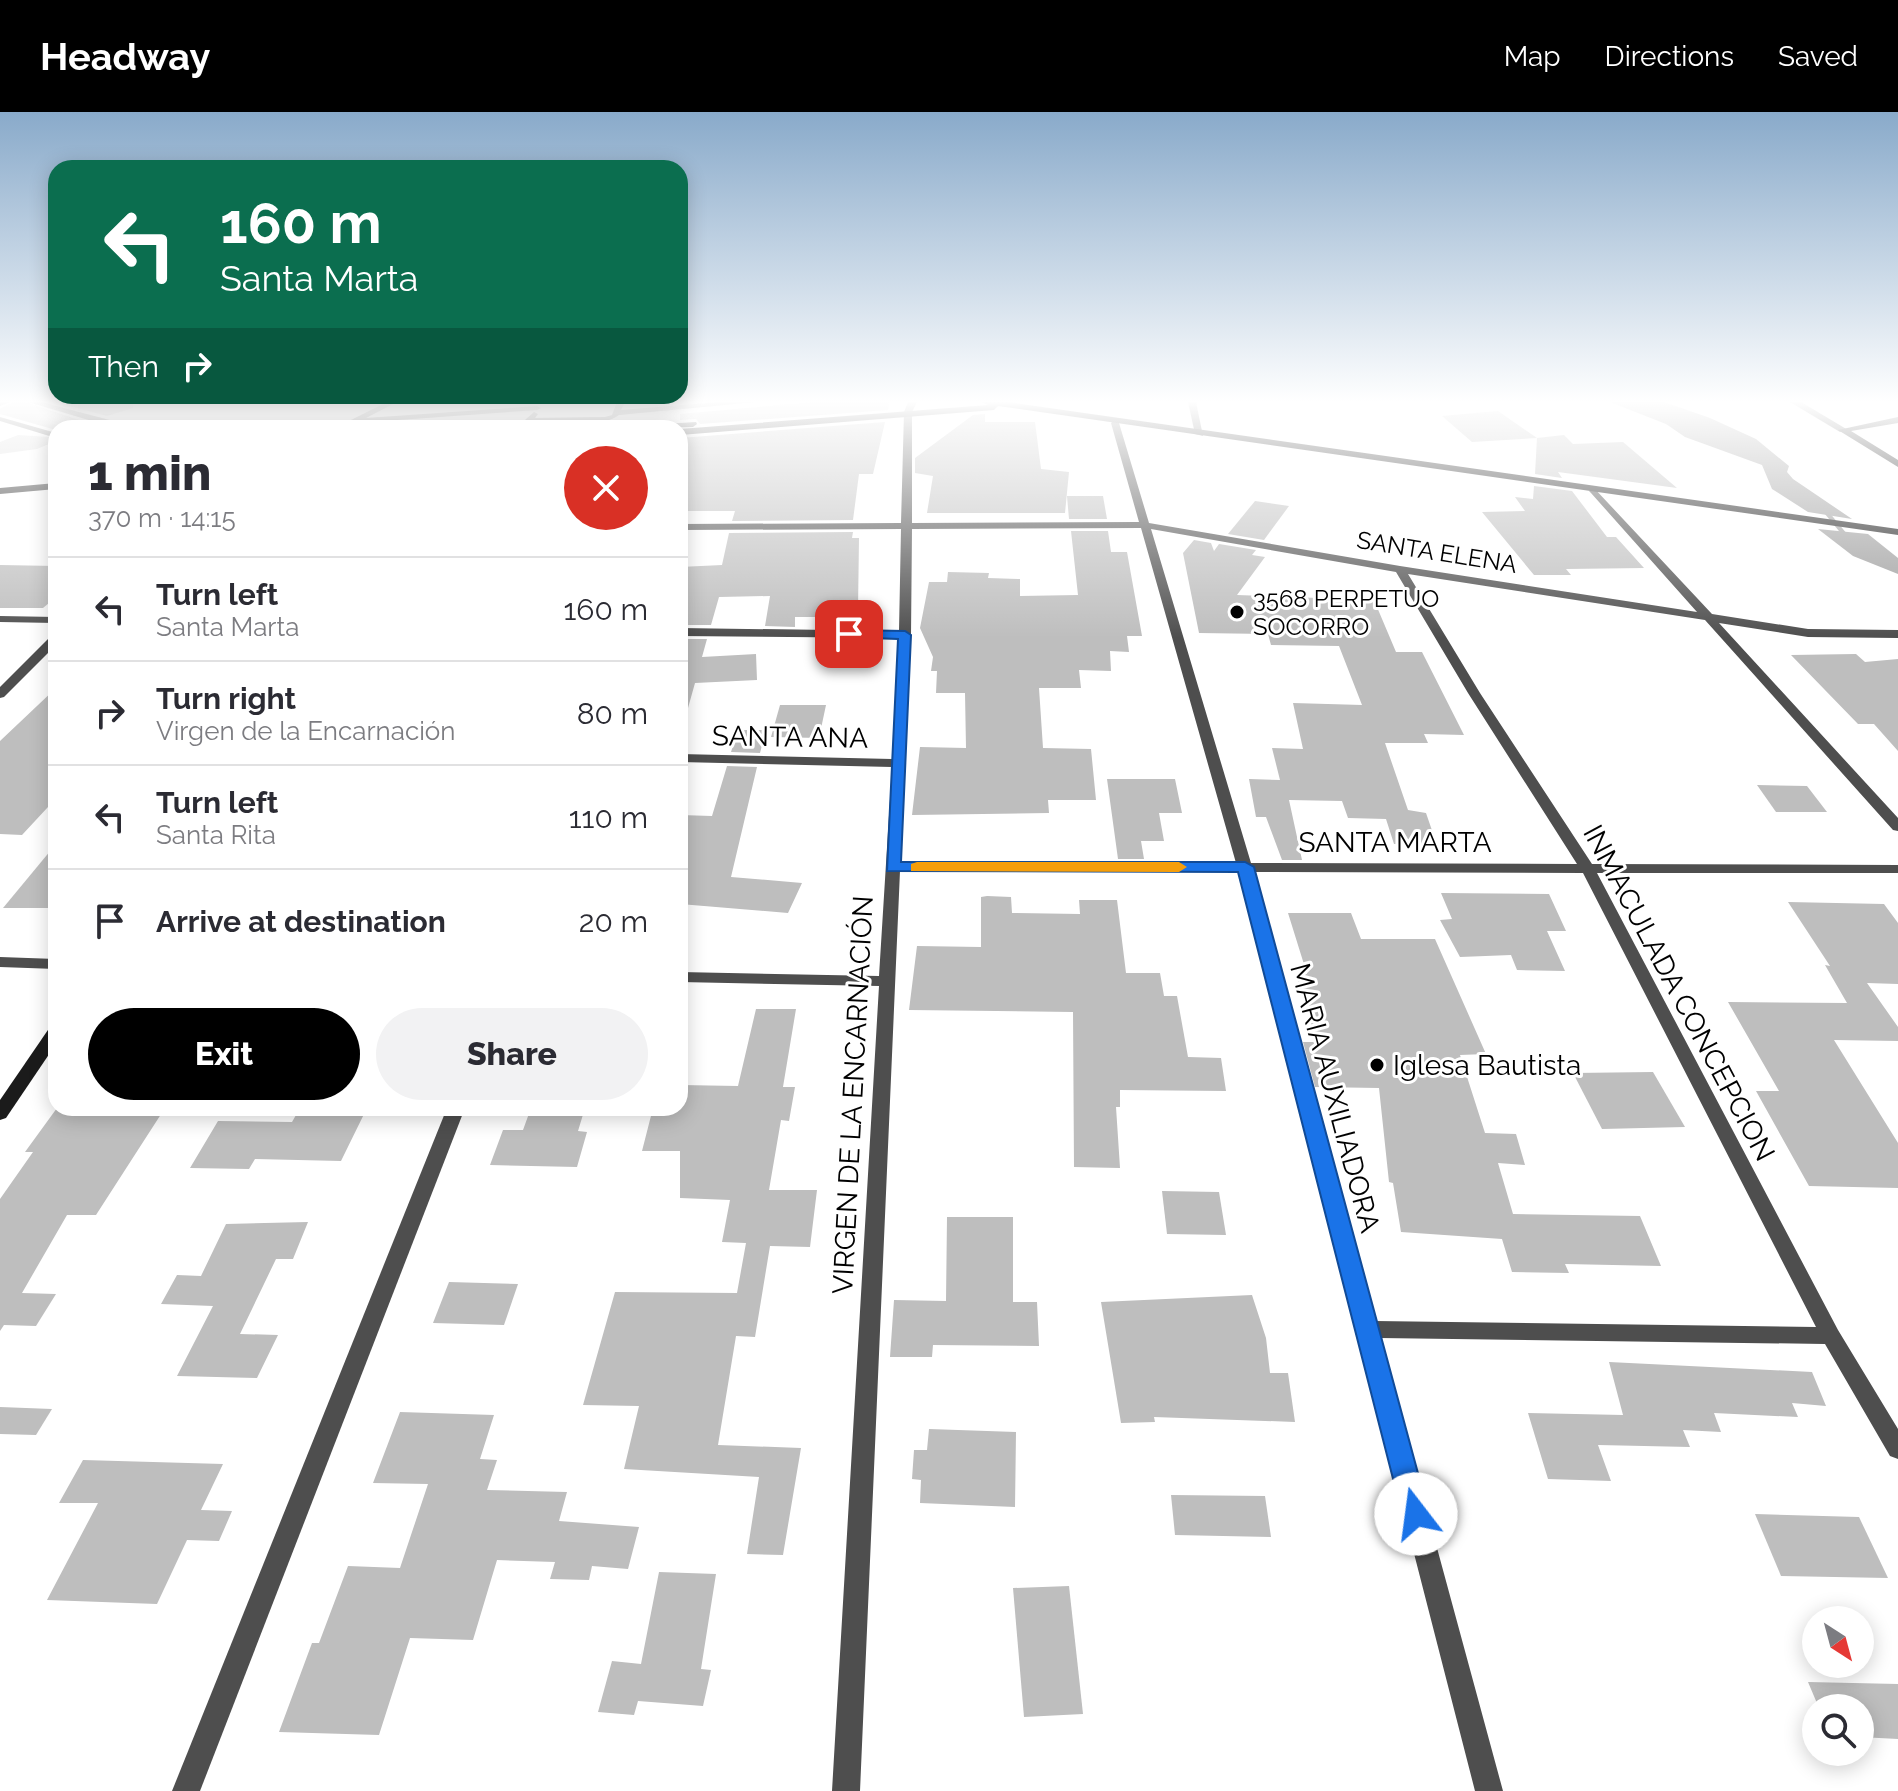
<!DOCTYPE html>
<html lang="en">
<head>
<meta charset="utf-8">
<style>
  :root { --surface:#fff; --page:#f2f2f3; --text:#2b2b33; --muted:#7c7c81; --line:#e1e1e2; --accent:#000 }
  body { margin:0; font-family:Raleway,sans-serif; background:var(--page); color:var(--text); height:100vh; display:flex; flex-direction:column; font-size:30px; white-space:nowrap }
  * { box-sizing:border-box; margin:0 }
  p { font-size:26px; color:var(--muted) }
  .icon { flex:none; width:44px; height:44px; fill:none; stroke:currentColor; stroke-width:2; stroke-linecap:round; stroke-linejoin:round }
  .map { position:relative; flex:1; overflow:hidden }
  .drawer { position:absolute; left:48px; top:308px; width:640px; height:696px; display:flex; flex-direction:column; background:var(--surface); border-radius:24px; box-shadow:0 4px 20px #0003 }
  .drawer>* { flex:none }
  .banner { position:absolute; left:48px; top:48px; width:640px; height:244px; border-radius:24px; box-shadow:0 4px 20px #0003; background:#0b6e4f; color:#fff; overflow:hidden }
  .needle { width:52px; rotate:144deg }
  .buttons { position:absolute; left:1802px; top:1494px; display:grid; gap:16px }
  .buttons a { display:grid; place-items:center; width:72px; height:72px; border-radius:50%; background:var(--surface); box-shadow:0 4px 20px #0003; font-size:40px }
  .pin { position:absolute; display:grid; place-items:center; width:68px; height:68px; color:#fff; margin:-34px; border-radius:16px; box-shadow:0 4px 12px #0006 }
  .me { position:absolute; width:88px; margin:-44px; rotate:345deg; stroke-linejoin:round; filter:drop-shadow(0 0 6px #0008) }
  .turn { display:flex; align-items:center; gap:28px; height:168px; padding:0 40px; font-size:36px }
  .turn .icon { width:104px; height:104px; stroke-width:2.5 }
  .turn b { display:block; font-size:56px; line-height:68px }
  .then { display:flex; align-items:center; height:76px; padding:0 40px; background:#0003; gap:16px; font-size:30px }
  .round { display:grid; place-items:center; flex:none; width:84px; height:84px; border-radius:42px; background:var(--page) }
  .head { display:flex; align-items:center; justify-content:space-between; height:136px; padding:0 40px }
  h1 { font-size:48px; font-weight:800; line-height:60px }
  .button { display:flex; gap:16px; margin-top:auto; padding:16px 40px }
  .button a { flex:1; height:92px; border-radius:48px; background:var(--accent); color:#fff; font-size:32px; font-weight:800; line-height:92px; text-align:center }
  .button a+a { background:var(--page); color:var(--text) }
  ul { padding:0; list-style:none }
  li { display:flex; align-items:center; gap:24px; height:104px; padding:0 40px; border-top:2px solid var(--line) }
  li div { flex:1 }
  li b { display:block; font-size:30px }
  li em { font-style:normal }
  header { display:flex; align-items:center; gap:48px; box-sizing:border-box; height:112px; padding:0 40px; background:var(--accent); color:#fff }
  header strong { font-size:38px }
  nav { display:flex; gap:44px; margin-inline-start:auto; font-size:28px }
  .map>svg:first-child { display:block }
  .green { fill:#d5d5d5 }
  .water { fill:#9c9c9c }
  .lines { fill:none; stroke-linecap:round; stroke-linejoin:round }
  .stream { fill:#9c9c9c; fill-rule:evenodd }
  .building { fill:#bebebe }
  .lane { fill:#4e4e4e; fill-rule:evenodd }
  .street { fill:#4e4e4e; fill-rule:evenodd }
  .secondary { fill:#1b1b1b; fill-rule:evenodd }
  .route { fill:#1a73e8; stroke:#114b97; stroke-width:2 }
  .slow { fill:#f59e0b }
  .poi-dot { fill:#000; stroke:#fff; stroke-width:3 }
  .labels { text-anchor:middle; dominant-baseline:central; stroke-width:6; stroke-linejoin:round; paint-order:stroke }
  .far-street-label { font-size:24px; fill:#000; stroke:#fff }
  .far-poi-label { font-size:24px; fill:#000; stroke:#fff; text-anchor:start }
  .street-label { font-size:28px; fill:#000; stroke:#fff }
  .poi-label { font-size:28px; fill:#000; stroke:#fff; text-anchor:start }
</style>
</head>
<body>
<header>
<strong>Headway</strong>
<nav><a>Map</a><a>Directions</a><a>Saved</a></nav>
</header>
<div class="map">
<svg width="1898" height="1679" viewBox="0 0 1898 1679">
  <rect width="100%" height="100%" fill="#fff"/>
  <path class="green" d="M 18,323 L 50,325 L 56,329 L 37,337 L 0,342 L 0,330 Z"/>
  <g class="water">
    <path d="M 1610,290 L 1664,290 L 1710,306 L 1756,327 L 1789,354 L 1787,360 L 1793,367 L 1852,407 L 1808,400 L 1772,377 L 1762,353 L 1685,325 L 1666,312 Z"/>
    <path d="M 1818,417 L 1868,422 L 1898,446 L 1898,462 L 1853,444 Z"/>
  </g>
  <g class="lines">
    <path class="stream" d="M 1820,394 L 1824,394 L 1852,428 L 1852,430 L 1848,430 L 1820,396 Z"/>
  </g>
  <g class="building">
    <path d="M 13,290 L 25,290 L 82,309 L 56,318 L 0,302 L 0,297 Z"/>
    <path d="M 55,290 L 132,290 L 133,296 L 107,304 Z"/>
    <path d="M 813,290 L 889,290 L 888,298 L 700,312 L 696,307 L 680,308 L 680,302 Z"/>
    <path d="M 1498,299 L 1537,326 L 1564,323 L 1573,332 L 1623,330 L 1677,376 L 1558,360 L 1562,366 L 1535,362 L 1537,326 L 1472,330 L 1442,304 Z"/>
    <path d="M 985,302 L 985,310 L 1035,310 L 1041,357 L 1069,360 L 1065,401 L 927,401 L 933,364 L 915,361 L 915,346 L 973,303 Z"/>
    <path d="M 885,310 L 873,362 L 859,362 L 853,408 L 732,409 L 735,399 L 680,399 L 680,326 Z"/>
    <path d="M 1534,374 L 1572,379 L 1607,425 L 1616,425 L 1644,456 L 1566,457 L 1571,463 L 1534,463 L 1482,400 L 1525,399 L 1515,385 L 1533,387 Z"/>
    <path d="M 1067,384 L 1103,384 L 1107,407 L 1069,407 Z"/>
    <path d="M 1255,389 L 1289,394 L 1264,428 L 1228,422 Z"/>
    <path d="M 1071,419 L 1108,419 L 1111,440 L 1127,440 L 1142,524 L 1127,524 L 1129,540 L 1110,539 L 1111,559 L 1079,558 L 1081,576 L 1039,576 L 1043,636 L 1091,637 L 1096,688 L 1048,688 L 1049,701 L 912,703 L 920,635 L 966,636 L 965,581 L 936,581 L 937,559 L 931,559 L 933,545 L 920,516 L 929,470 L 947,470 L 948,460 L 989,461 L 988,466 L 1020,467 L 1020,484 L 1078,483 Z"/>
    <path d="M 853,420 L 852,426 L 859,426 L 858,497 L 827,498 L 826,505 L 795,505 L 795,515 L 765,514 L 770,484 L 719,485 L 711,513 L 680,513 L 680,455 L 722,453 L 729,421 Z"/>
    <path d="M 1194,428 L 1211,431 L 1214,439 L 1219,432 L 1256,438 L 1252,443 L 1265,445 L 1237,483 L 1374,488 L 1396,540 L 1422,540 L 1464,623 L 1424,622 L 1428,631 L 1385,631 L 1408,698 L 1426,701 L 1437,733 L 1394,732 L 1386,707 L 1348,706 L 1342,689 L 1289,688 L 1302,748 L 1282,748 L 1266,705 L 1256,705 L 1249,667 L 1280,668 L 1272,636 L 1303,637 L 1293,591 L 1362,593 L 1339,534 L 1271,533 L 1268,522 L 1199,521 L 1183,441 Z"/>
    <path d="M 0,453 L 56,454 L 56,485 L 43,496 L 0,496 Z"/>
    <path d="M 680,527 L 707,527 L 702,545 L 756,542 L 757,568 L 695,571 L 688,596 L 680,595 Z"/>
    <path d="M 1856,542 L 1865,550 L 1898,547 L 1898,639 L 1874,612 L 1858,612 L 1791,543 Z"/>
    <path d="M 56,576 L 56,695 L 48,695 L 22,723 L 0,722 L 0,629 Z"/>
    <path d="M 780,593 L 826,593 L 819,626 L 771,625 Z"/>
    <path d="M 738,618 L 766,618 L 760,641 L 731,640 Z"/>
    <path d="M 727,654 L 757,655 L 731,765 L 802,771 L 788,801 L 680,792 L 680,703 L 712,704 Z"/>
    <path d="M 1107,667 L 1175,667 L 1182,701 L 1159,701 L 1164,729 L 1141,729 L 1144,747 L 1118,747 Z"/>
    <path d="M 1757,673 L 1807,674 L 1827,700 L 1776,700 Z"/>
    <path d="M 56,732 L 56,796 L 3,796 Z"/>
    <path d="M 1441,781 L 1549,782 L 1566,819 L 1547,819 L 1565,859 L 1517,858 L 1511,843 L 1460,845 L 1440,808 L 1452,807 Z"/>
    <path d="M 987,784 L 1011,785 L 1012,801 L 1080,802 L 1079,788 L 1117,788 L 1126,861 L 1160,861 L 1164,884 L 1177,884 L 1188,945 L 1221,946 L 1226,979 L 1120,978 L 1120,995 L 1116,995 L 1120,1056 L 1074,1055 L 1073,900 L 909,898 L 917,834 L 981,835 L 981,785 Z"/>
    <path d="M 1788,790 L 1884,792 L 1898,811 L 1898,872 L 1867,871 L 1898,915 L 1898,929 L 1834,928 L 1898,1031 L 1898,1076 L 1809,1074 L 1756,979 L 1779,979 L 1728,890 L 1847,891 L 1825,853 L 1830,854 Z"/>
    <path d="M 1288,801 L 1351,801 L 1361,827 L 1435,827 L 1486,942 L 1460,943 L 1485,1021 L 1516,1022 L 1525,1053 L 1498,1051 L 1513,1102 L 1640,1104 L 1661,1154 L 1565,1152 L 1569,1161 L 1512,1160 L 1502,1127 L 1401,1120 L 1393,1071 L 1389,1070 L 1379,976 L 1315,975 L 1303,930 L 1316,930 L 1296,862 L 1307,862 Z"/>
    <path d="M 756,897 L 796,897 L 783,975 L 795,975 L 789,1009 L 781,1008 L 769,1078 L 817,1078 L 810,1135 L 770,1134 L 755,1225 L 736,1224 L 718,1333 L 801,1336 L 783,1443 L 747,1442 L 759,1365 L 624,1357 L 639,1294 L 583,1293 L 615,1180 L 737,1181 L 746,1131 L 722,1130 L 730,1088 L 680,1086 L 680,1039 L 642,1039 L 653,996 L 680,996 L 680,973 L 738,974 Z"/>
    <path d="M 1653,960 L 1685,1015 L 1602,1017 L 1573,961 Z"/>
    <path d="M 57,996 L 165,996 L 96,1103 L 67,1103 L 22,1181 L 56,1182 L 36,1214 L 4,1213 L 0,1219 L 0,1087 L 33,1040 L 25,1040 Z"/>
    <path d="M 300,996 L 367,996 L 341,1049 L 255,1047 L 249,1057 L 190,1056 L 218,1009 L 292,1010 Z"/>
    <path d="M 531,996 L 585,996 L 578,1019 L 587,1020 L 577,1055 L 490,1053 L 503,1018 L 523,1018 Z"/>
    <path d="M 1162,1079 L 1219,1080 L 1226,1123 L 1167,1122 Z"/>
    <path d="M 947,1105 L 1013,1105 L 1013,1190 L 1037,1190 L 1039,1234 L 933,1233 L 932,1245 L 890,1245 L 894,1188 L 946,1189 Z"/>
    <path d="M 308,1110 L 293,1147 L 276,1147 L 240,1222 L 278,1223 L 257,1266 L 177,1264 L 213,1194 L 161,1192 L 177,1163 L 201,1164 L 226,1112 Z"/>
    <path d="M 449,1170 L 518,1172 L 504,1213 L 433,1211 Z"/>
    <path d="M 1252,1183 L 1266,1226 L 1270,1261 L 1288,1261 L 1295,1310 L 1154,1305 L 1155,1310 L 1121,1311 L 1101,1190 Z"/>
    <path d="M 1609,1250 L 1812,1260 L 1826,1294 L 1792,1291 L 1798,1305 L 1714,1301 L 1721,1320 L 1683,1318 L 1690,1335 L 1598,1333 L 1611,1369 L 1548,1367 L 1528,1301 L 1623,1303 Z"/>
    <path d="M 0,1295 L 52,1297 L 36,1323 L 0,1322 Z"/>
    <path d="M 400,1300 L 494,1303 L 480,1347 L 497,1348 L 487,1378 L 567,1380 L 559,1409 L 639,1415 L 628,1457 L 592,1454 L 589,1468 L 550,1467 L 555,1450 L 497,1448 L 473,1528 L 410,1526 L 379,1623 L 279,1620 L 312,1531 L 319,1531 L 348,1454 L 400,1456 L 428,1372 L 373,1371 Z"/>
    <path d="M 929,1317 L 1016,1320 L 1015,1395 L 920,1391 L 921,1368 L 912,1367 L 914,1338 L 927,1338 Z"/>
    <path d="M 83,1348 L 223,1352 L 201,1398 L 232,1399 L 219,1429 L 187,1428 L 157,1492 L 47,1488 L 98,1391 L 59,1391 Z"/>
    <path d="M 1171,1383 L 1265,1384 L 1271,1425 L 1175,1423 Z"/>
    <path d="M 1755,1402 L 1859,1405 L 1888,1466 L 1781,1464 Z"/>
    <path d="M 659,1460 L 716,1462 L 701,1557 L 711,1558 L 703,1594 L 638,1589 L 634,1603 L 598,1600 L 612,1549 L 641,1552 Z"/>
    <path d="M 1069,1474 L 1083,1602 L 1024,1605 L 1013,1476 Z"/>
    <path d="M 1808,1570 L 1898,1572 L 1898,1627 L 1860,1625 L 1860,1596 L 1819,1596 Z"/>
  </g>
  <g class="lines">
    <g class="lane">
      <path d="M 0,290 L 10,290 L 0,294 Z"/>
      <path d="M 28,290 L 41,290 L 140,316 C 127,316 112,311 100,312 C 90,313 83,316 73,316 L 92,309 Z"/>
      <path d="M 387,290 L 397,290 L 366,306 L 537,294 L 541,296 L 537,298 L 356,311 L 345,316 L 335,316 Z"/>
      <path d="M 617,290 L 625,290 L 621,298 L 719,290 L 756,290 L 619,303 C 600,318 557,306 532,310 C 506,315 478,316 450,316 L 454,314 L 525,308 L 534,300 L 538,302 L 535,306 L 605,305 L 612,303 Z"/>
      <path d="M 0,305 L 56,321 L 56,326 L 0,309 Z"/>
    </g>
    <g class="street">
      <path d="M 908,290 L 917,290 L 912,300 L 912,411 L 1139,410 L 1111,311 L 1115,308 L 1119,311 L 1149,411 L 1400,454 L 1697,500 L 1591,381 L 1589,379 L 1594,376 L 1712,502 L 1808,517 L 1898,518 L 1898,526 L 1808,525 L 1719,511 L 1898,706 L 1898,719 L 1893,718 L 1705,508 L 1408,462 L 1480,581 L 1592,752 L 1898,753 L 1898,761 L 1597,761 L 1838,1218 L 1898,1317 L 1898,1347 L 1890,1344 L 1825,1232 L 1380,1226 L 1503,1679 L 1475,1679 L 1239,760 L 900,759 L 860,1679 L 832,1679 L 879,874 L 680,870 L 680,860 L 879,864 L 892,655 L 680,650 L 680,642 L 892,647 L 899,526 L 680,524 L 680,516 L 899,519 L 901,417 L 680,418 L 680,412 L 901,411 L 904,300 ZM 1141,416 L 1236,751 L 901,751 L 911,523 L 912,417 ZM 1151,417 L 1396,460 L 1468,581 L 1577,752 L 1251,751 ZM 1254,760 L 1583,761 L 1816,1215 L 1375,1209 Z"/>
      <path d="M 1188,290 L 1196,290 L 1203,324 L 1195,322 Z"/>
      <path d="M 1790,290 L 1801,290 L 1848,318 L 1840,320 Z"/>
      <path d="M 0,504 L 56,505 L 56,511 L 0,510 Z"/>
      <path d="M 56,522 L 56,533 L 4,585 L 0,586 L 0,575 L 52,523 Z"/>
      <path d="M 0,845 L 56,847 L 56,857 L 0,855 Z"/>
      <path d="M 447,996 L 465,996 L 200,1679 L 172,1679 Z"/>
    </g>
    <g class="secondary">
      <path d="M 982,290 L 1008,290 L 1898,417 L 1898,423 L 998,294 L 994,298 L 680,323 L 680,317 L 988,293 Z"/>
      <path d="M 1898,305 L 1898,311 L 1851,319 L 1898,348 L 1898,355 L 1838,318 Z"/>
      <path d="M 696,310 L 697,312 L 693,315 L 642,316 L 647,313 Z"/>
      <path d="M 56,371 L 56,377 L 0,382 L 0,376 Z"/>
      <path d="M 56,914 L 56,932 L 6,1006 L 0,1008 L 0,988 L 50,915 Z"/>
    </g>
  </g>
  <linearGradient id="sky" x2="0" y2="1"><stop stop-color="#89aaca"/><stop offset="0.55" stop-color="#fff"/><stop offset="1" stop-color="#fff" stop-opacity="0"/></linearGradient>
  <rect width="1898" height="526" fill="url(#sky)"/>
  <path class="route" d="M 849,518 L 905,519 L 911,523 L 901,750 L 1245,750 L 1254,755 L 1429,1402 L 1425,1410 L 1416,1413 L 1406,1410 L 1402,1402 L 1238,760 L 887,759 L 898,527 L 844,525 L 842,522 Z"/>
  <path class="slow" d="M 917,750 L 1179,750 L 1187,755 L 1179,760 L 911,759 L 911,752 Z"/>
  <g class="poi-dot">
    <circle cx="1237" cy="500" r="8"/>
    <circle cx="1377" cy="953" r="8"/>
  </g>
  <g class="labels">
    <g class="far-street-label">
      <text transform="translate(1437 440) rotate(9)">SANTA ELENA</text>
    </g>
    <g class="far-poi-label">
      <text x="1253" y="486">3568 PERPETUO<tspan x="1253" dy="28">SOCORRO</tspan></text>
    </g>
    <g class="street-label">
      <text transform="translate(790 625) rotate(1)">SANTA ANA</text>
      <text x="1395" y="730">SANTA MARTA</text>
      <text transform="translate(1679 881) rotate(62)">INMACULADA CONCEPCION</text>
      <text transform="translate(853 983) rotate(-87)">VIRGEN DE LA ENCARNACIÓN</text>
      <text transform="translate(1335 986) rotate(75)">MARIA AUXILIADORA</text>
    </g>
    <g class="poi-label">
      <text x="1393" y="953">Iglesa Bautista</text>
    </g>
  </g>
</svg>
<div class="buttons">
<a><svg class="needle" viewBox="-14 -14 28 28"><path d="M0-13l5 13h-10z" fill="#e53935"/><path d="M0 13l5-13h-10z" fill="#7c7c81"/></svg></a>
<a><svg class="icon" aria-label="search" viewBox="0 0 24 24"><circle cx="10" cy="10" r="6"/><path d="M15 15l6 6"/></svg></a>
</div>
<div class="pin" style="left:849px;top:522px;background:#d93025"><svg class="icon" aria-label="arrive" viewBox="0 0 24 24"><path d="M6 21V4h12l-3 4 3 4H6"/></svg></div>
<svg class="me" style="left:1416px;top:1402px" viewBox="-20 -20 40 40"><circle r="19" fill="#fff"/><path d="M0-13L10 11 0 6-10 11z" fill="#1a73e8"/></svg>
<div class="banner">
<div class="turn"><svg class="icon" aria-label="left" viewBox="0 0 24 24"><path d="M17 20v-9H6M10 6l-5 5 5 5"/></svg><div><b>160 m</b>Santa Marta</div></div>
<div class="then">Then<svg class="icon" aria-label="right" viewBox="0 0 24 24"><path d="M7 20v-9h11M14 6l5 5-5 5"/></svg></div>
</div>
<section class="drawer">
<div class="head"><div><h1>1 min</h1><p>370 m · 14:15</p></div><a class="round" style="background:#d93025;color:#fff"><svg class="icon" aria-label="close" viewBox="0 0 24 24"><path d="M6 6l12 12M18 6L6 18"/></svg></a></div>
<ul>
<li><svg class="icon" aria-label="left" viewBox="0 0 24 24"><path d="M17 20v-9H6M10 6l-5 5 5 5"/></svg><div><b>Turn left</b><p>Santa Marta</p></div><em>160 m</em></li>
<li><svg class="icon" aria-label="right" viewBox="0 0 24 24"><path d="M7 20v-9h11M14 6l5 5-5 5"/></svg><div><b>Turn right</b><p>Virgen de la Encarnación</p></div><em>80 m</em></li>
<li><svg class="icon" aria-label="left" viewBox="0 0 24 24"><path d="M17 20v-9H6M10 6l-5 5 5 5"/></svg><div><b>Turn left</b><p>Santa Rita</p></div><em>110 m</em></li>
<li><svg class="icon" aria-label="arrive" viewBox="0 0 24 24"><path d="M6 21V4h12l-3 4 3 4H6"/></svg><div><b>Arrive at destination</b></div><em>20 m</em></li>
</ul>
<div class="button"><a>Exit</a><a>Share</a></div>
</section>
</div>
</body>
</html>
